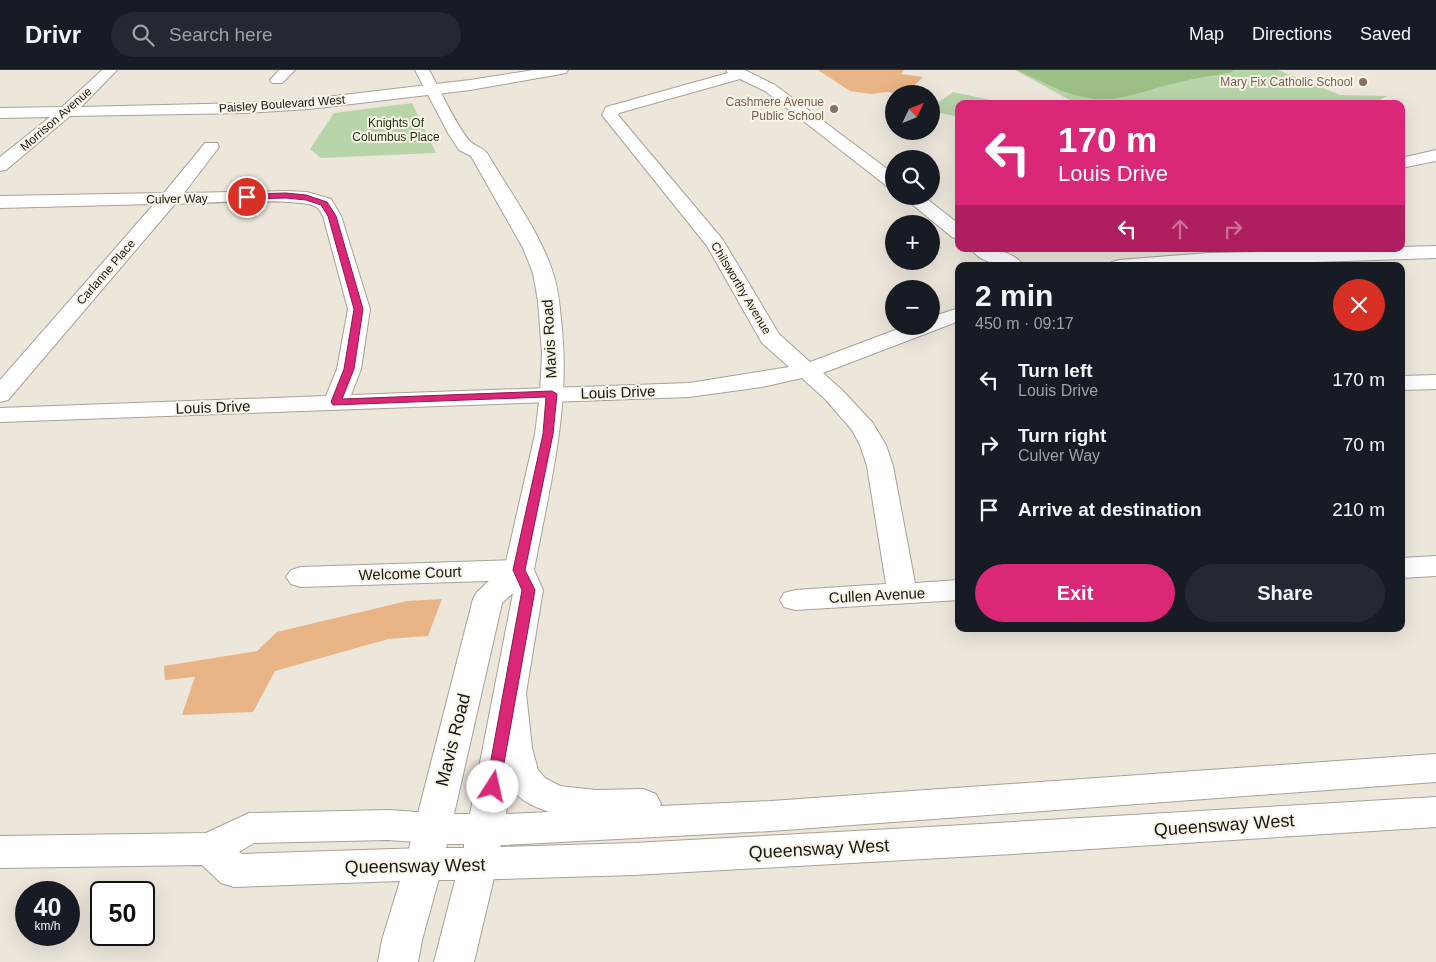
<!DOCTYPE html>
<html lang="en">
<head>
<meta charset="utf-8">
<style>
  :root { --surface:#171b24; --page:#242831; --text:#f1f3f6; --muted:#9ea1a6; --line:#363941; --accent:#db2777 }
  body { margin:0; font-family:Helvetica,sans-serif; background:var(--page); color:var(--text); height:100vh; display:flex; flex-direction:column; font-size:19px; white-space:nowrap }
  * { box-sizing:border-box; margin:0 }
  p { font-size:16px; color:var(--muted) }
  .icon { flex:none; width:28px; height:28px; fill:none; stroke:currentColor; stroke-width:2; stroke-linecap:round; stroke-linejoin:round }
  .map { position:relative; flex:1; overflow:hidden }
  .sheet { position:absolute; left:955px; top:192px; width:450px; height:370px; display:flex; flex-direction:column; background:var(--surface); border-radius:10px; box-shadow:0 5px 20px #0002 }
  .sheet>* { flex:none }
  .top-card { position:absolute; left:955px; top:30px; width:450px; height:152px; border-radius:10px; box-shadow:0 5px 20px #0002; background:#db2777; color:#fff; overflow:hidden }
  .needle { width:32px; rotate:47deg }
  .fabs { position:absolute; left:885px; top:15px; display:grid; gap:10px }
  .fabs a { display:grid; place-items:center; width:55px; height:55px; border-radius:50%; background:var(--surface); box-shadow:0 5px 20px #0002; font-size:25px }
  .speed { position:absolute; left:15px; top:811px; display:flex; gap:10px; font-size:25px; font-weight:700; text-align:center }
  .speed>* { display:grid; place-content:center; width:65px; height:65px; border-radius:50%; background:var(--surface); box-shadow:0 5px 20px #0002; line-height:1 }
  .speed small { font-size:12px; font-weight:400 }
  .speed .limit { border:2px solid #111; border-radius:8px; background:#fff; color:#111 }
  .pin { position:absolute; display:grid; place-items:center; width:42px; height:42px; color:#fff; margin:-21px; border:2px solid #fff; border-radius:50%; box-shadow:0 1px 5px #0007 }
  .me { position:absolute; width:55px; margin:-28px; rotate:10deg; stroke-linejoin:round; filter:drop-shadow(0 0 4px #0008) }
  .turn { display:flex; align-items:center; gap:18px; height:105px; padding:0 20px; font-size:22px }
  .turn .icon { width:65px; height:65px; stroke-width:2.5 }
  .turn b { display:block; font-size:35px; line-height:42px }
  .lanes { display:flex; align-items:center; height:48px; padding:0 20px; background:#0003; justify-content:center; gap:25px; direction:ltr }
  .lanes .off { opacity:.35 }
  .round { display:grid; place-items:center; flex:none; width:52px; height:52px; border-radius:26px; background:var(--page) }
  .overview { display:flex; align-items:center; justify-content:space-between; height:85px; padding:0 20px }
  h1 { font-size:30px; font-weight:600; line-height:38px }
  .action { display:flex; gap:10px; margin-top:auto; padding:10px 20px }
  .action a { flex:1; height:58px; border-radius:30px; background:var(--accent); color:#fff; font-size:20px; font-weight:600; line-height:58px; text-align:center }
  .action a+a { background:var(--page); color:var(--text) }
  ul { padding:0; list-style:none }
  li { display:flex; align-items:center; gap:15px; height:65px; padding:0 20px }
  li div { flex:1 }
  li b { display:block; font-size:19px }
  li em { font-style:normal }
  header { display:flex; align-items:center; gap:30px; box-sizing:border-box; height:70px; padding:0 25px; background:var(--surface); border-bottom:1px solid var(--line) }
  header strong { font-size:24px }
  nav { display:flex; gap:28px; margin-inline-start:auto; font-size:18px }
  .search { width:350px; height:45px; background:var(--page); display:flex; align-items:center; gap:12px; box-sizing:border-box; padding:0 18px; border-radius:28px; color:var(--muted); font-size:19px }
  .map>svg:first-child { display:block }
  .green { fill:#b8d4a9 }
  .forest { fill:#9bbf87 }
  .building { fill:#e8b485 }
  .lines { fill:none; stroke-linecap:round; stroke-linejoin:round }
  .minor-casing { stroke:#a7a196; stroke-width:2 }
  .major-casing { stroke:#a7a196; stroke-width:2 }
  .minor { fill:#fff; fill-rule:evenodd }
  .major { fill:#fff; fill-rule:evenodd }
  .route { fill:#db2777; stroke:#8e194d }
  .education-dot { fill:#8d6e63; stroke:#f9f4e8; stroke-width:2 }
  .labels { text-anchor:middle; dominant-baseline:central; stroke-width:4; stroke-linejoin:round; paint-order:stroke }
  .far-education-label { font-size:12px; fill:#785e54; stroke:#f9f4e8; text-anchor:end }
  .far-street-label { font-size:12px; fill:#191713; stroke:#f9f4e8 }
  .far-park-label { font-size:12px; fill:#1a3109; stroke:#f9f4e8 }
  .street-label { font-size:15px; fill:#191713; stroke:#f9f4e8 }
  .near-street-label { font-size:18px; fill:#191713; stroke:#f9f4e8 }
</style>
</head>
<body>
<header>
<strong>Drivr</strong>
<div class="search"><svg class="icon" aria-label="search" viewBox="0 0 24 24"><circle cx="10" cy="10" r="6"/><path d="M15 15l6 6"/></svg>Search here</div>
<nav><a>Map</a><a>Directions</a><a>Saved</a></nav>
</header>
<div class="map">
<svg width="1436" height="892" viewBox="0 0 1436 892">
  <rect width="100%" height="100%" fill="#ece6db"/>
  <g class="green">
    <path d="M 1015,0 L 1278,0 L 1340,25 L 1387,26 L 1373,34 L 1077,34 Z"/>
    <path d="M 953,22 L 1009,34 L 959,34 L 959,47 L 931,41 L 931,38 Z"/>
    <path d="M 412,33 L 436,83 L 321,88 L 310,79 L 334,43 Z"/>
  </g>
  <path class="forest" d="M 1017,0 L 1233,0 L 1232,2 C 1211,6 1189,9 1168,15 C 1143,21 1115,33 1089,28 C 1064,25 1040,10 1017,0 Z"/>
  <g class="building">
    <path d="M 818,0 L 904,0 L 901,4 L 923,7 L 906,24 L 886,22 L 871,24 L 850,21 Z"/>
    <path d="M 442,529 L 428,566 L 388,569 L 275,601 L 253,642 L 182,645 L 195,607 L 165,610 L 164,596 L 257,581 L 277,562 L 407,531 Z"/>
  </g>
  <g class="lines">
    <g class="minor-casing">
      <g id="minor">
        <path d="M 102,0 L 117,0 L 81,37 L 245,33 L 309,29 L 470,10 L 534,0 L 568,0 L 566,3 L 561,4 L 470,20 L 309,39 L 245,43 L 70,46 L 6,100 L 0,101 L 0,87 L 50,47 L 0,48 L 0,38 L 62,37 Z"/>
        <path d="M 279,0 L 295,0 L 282,13 L 272,13 L 270,10 Z"/>
        <path d="M 726,0 L 745,0 L 775,15 L 894,104 L 894,118 L 888,117 L 765,21 L 740,9 L 619,43 L 618,45 L 723,170 L 779,264 L 810,292 L 906,256 L 931,256 L 931,247 L 959,238 L 959,251 L 823,303 L 842,320 L 872,352 L 886,375 L 893,396 L 915,513 L 959,510 L 959,530 L 795,540 L 784,537 L 780,530 L 784,523 L 795,520 L 886,514 L 867,396 L 860,375 L 852,360 L 826,330 L 802,308 L 762,317 L 689,327 L 0,352 L 0,338 L 326,326 L 337,299 L 348,239 L 323,146 C 321,143 319,138 316,137 C 303,127 198,133 175,134 L 8,330 L 0,332 L 0,310 L 154,134 L 0,138 L 0,126 L 164,123 L 205,73 L 217,73 L 219,77 L 184,123 L 286,121 L 307,122 L 331,129 L 341,146 L 370,239 L 361,299 L 351,325 L 689,313 L 789,297 L 762,273 L 707,176 L 602,45 L 606,37 L 728,3 Z"/>
        <path d="M 1436,80 L 1436,91 L 1401,98 L 1401,88 Z"/>
        <path d="M 902,126 L 923,126 L 959,154 L 959,169 L 952,167 Z"/>
        <path d="M 1436,176 L 1436,188 L 1193,196 L 1109,196 L 1112,192 L 1119,190 L 1208,183 L 1401,179 L 1401,177 Z"/>
        <path d="M 971,179 C 989,178 1013,180 1024,196 C 1007,197 982,195 971,179 Z"/>
        <path d="M 1436,305 L 1436,319 L 1401,320 L 1401,306 Z"/>
        <path d="M 1436,486 L 1436,506 L 1401,508 L 1401,488 Z"/>
        <path d="M 519,490 L 529,493 L 534,500 L 529,507 L 519,510 L 301,517 L 291,514 L 286,507 L 291,500 L 301,497 Z"/>
        <path d="M 388,740 L 432,743 L 445,747 L 450,758 L 445,769 L 432,773 L 388,770 L 254,773 L 239,782 L 242,784 L 424,778 L 437,783 L 443,794 L 422,870 L 418,892 L 378,892 L 382,870 L 400,811 L 234,817 L 221,813 L 202,795 L 0,798 L 0,766 L 206,763 L 249,743 Z"/>
        <path d="M 478,779 L 491,784 L 497,795 L 474,892 L 434,892 L 459,795 L 465,784 Z"/>
      </g>
    </g>
    <g class="major-casing">
      <path id="major" d="M 415,0 L 429,0 C 439,17 458,60 471,72 C 476,77 482,77 487,83 C 508,119 541,164 553,203 C 559,221 560,240 562,259 C 570,341 549,420 534,500 L 543,520 L 526,623 L 532,678 L 538,700 L 545,708 L 560,716 L 596,720 L 643,719 L 656,724 L 661,734 L 660,736 L 771,731 L 1436,684 L 1436,712 L 771,761 L 501,775 L 500,777 L 634,773 L 929,757 L 1436,727 L 1436,757 L 1013,784 L 634,805 L 466,810 L 424,810 L 411,805 L 405,794 L 473,529 L 477,522 L 505,496 L 535,364 L 540,324 L 542,283 L 538,231 L 533,203 L 523,178 L 471,86 L 459,80 L 448,63 ZM 513,523 L 470,744 L 454,744 L 502,533 ZM 510,716 C 520,731 532,736 549,742 L 506,744 ZM 447,774 L 464,774 L 464,778 L 446,778 Z"/>
    </g>
    <use href="#minor" class="minor"/>
    <use href="#major" class="major"/>
  </g>
  <path class="route" d="M 286,123 L 306,125 L 327,132 L 336,146 L 363,239 L 354,299 L 342,329 L 552,321 L 557,324 L 553,364 L 525,500 L 535,520 L 499,721 L 493,723 L 488,721 L 486,717 L 522,520 L 513,500 L 543,364 L 546,327 L 333,335 L 331,332 L 344,299 L 354,239 L 328,146 L 321,135 L 306,130 L 286,128 L 247,129 L 243,127 L 247,124 Z"/>
  <g class="education-dot">
    <circle cx="1363" cy="12" r="5"/>
    <circle cx="834" cy="39" r="5"/>
  </g>
  <g class="labels">
    <g class="far-education-label">
      <text x="1353" y="12">Mary Fix Catholic School</text>
      <text x="824" y="32">Cashmere Avenue<tspan x="824" dy="14">Public School</tspan></text>
    </g>
    <g class="far-street-label">
      <text transform="translate(282 34) rotate(-4)">Paisley Boulevard West</text>
      <text transform="translate(56 49) rotate(-41)">Morrison Avenue</text>
      <text transform="translate(177 129) rotate(-1)">Culver Way</text>
      <text transform="translate(106 202) rotate(-49)">Carlanne Place</text>
      <text transform="translate(741 218) rotate(59)">Chilsworthy Avenue</text>
    </g>
    <g class="far-park-label">
      <text x="396" y="53">Knights Of<tspan x="396" dy="14">Columbus Place</tspan></text>
    </g>
    <g class="street-label">
      <text transform="translate(549 269) rotate(-93)">Mavis Road</text>
      <text transform="translate(618 322) rotate(-2)">Louis Drive</text>
      <text transform="translate(213 337) rotate(-2)">Louis Drive</text>
      <text transform="translate(410 503) rotate(-2)">Welcome Court</text>
      <text transform="translate(877 525) rotate(-3)">Cullen Avenue</text>
    </g>
    <g class="near-street-label">
      <text transform="translate(453 670) rotate(-76)">Mavis Road</text>
      <text transform="translate(1224 755) rotate(-4)">Queensway West</text>
      <text transform="translate(819 779) rotate(-3)">Queensway West</text>
      <text transform="translate(415 796) rotate(-1)">Queensway West</text>
    </g>
  </g>
</svg>
<div class="fabs">
<a><svg class="needle" viewBox="-14 -14 28 28"><path d="M0-13l5 13h-10z" fill="#e53935"/><path d="M0 13l5-13h-10z" fill="#9ea1a6"/></svg></a>
<a><svg class="icon" aria-label="search" viewBox="0 0 24 24"><circle cx="10" cy="10" r="6"/><path d="M15 15l6 6"/></svg></a>
<a>+</a>
<a>−</a>
</div>
<div class="speed"><div>40<small>km/h</small></div><div class="limit">50</div></div>
<div class="pin" style="left:247px;top:127px;background:#d93025"><svg class="icon" aria-label="arrive" viewBox="0 0 24 24"><path d="M6 21V4h12l-3 4 3 4H6"/></svg></div>
<svg class="me" style="left:493px;top:717px" viewBox="-20 -20 40 40"><circle r="19" fill="#fff"/><path d="M0-13L10 11 0 6-10 11z" fill="#db2777"/></svg>
<div class="top-card">
<div class="turn"><svg class="icon" aria-label="left" viewBox="0 0 24 24"><path d="M17 20v-9H6M10 6l-5 5 5 5"/></svg><div><b>170 m</b>Louis Drive</div></div>
<div class="lanes"><svg class="icon" aria-label="left" viewBox="0 0 24 24"><path d="M17 20v-9H6M10 6l-5 5 5 5"/></svg><svg class="icon off" aria-label="ahead" viewBox="0 0 24 24"><path d="M12 20V5M6 11l6-6 6 6"/></svg><svg class="icon off" aria-label="right" viewBox="0 0 24 24"><path d="M7 20v-9h11M14 6l5 5-5 5"/></svg></div>
</div>
<section class="sheet">
<div class="overview"><div><h1>2 min</h1><p>450 m · 09:17</p></div><a class="round" style="background:#d93025;color:#fff"><svg class="icon" aria-label="close" viewBox="0 0 24 24"><path d="M6 6l12 12M18 6L6 18"/></svg></a></div>
<ul>
<li><svg class="icon" aria-label="left" viewBox="0 0 24 24"><path d="M17 20v-9H6M10 6l-5 5 5 5"/></svg><div><b>Turn left</b><p>Louis Drive</p></div><em>170 m</em></li>
<li><svg class="icon" aria-label="right" viewBox="0 0 24 24"><path d="M7 20v-9h11M14 6l5 5-5 5"/></svg><div><b>Turn right</b><p>Culver Way</p></div><em>70 m</em></li>
<li><svg class="icon" aria-label="arrive" viewBox="0 0 24 24"><path d="M6 21V4h12l-3 4 3 4H6"/></svg><div><b>Arrive at destination</b></div><em>210 m</em></li>
</ul>
<div class="action"><a>Exit</a><a>Share</a></div>
</section>
</div>
</body>
</html>
